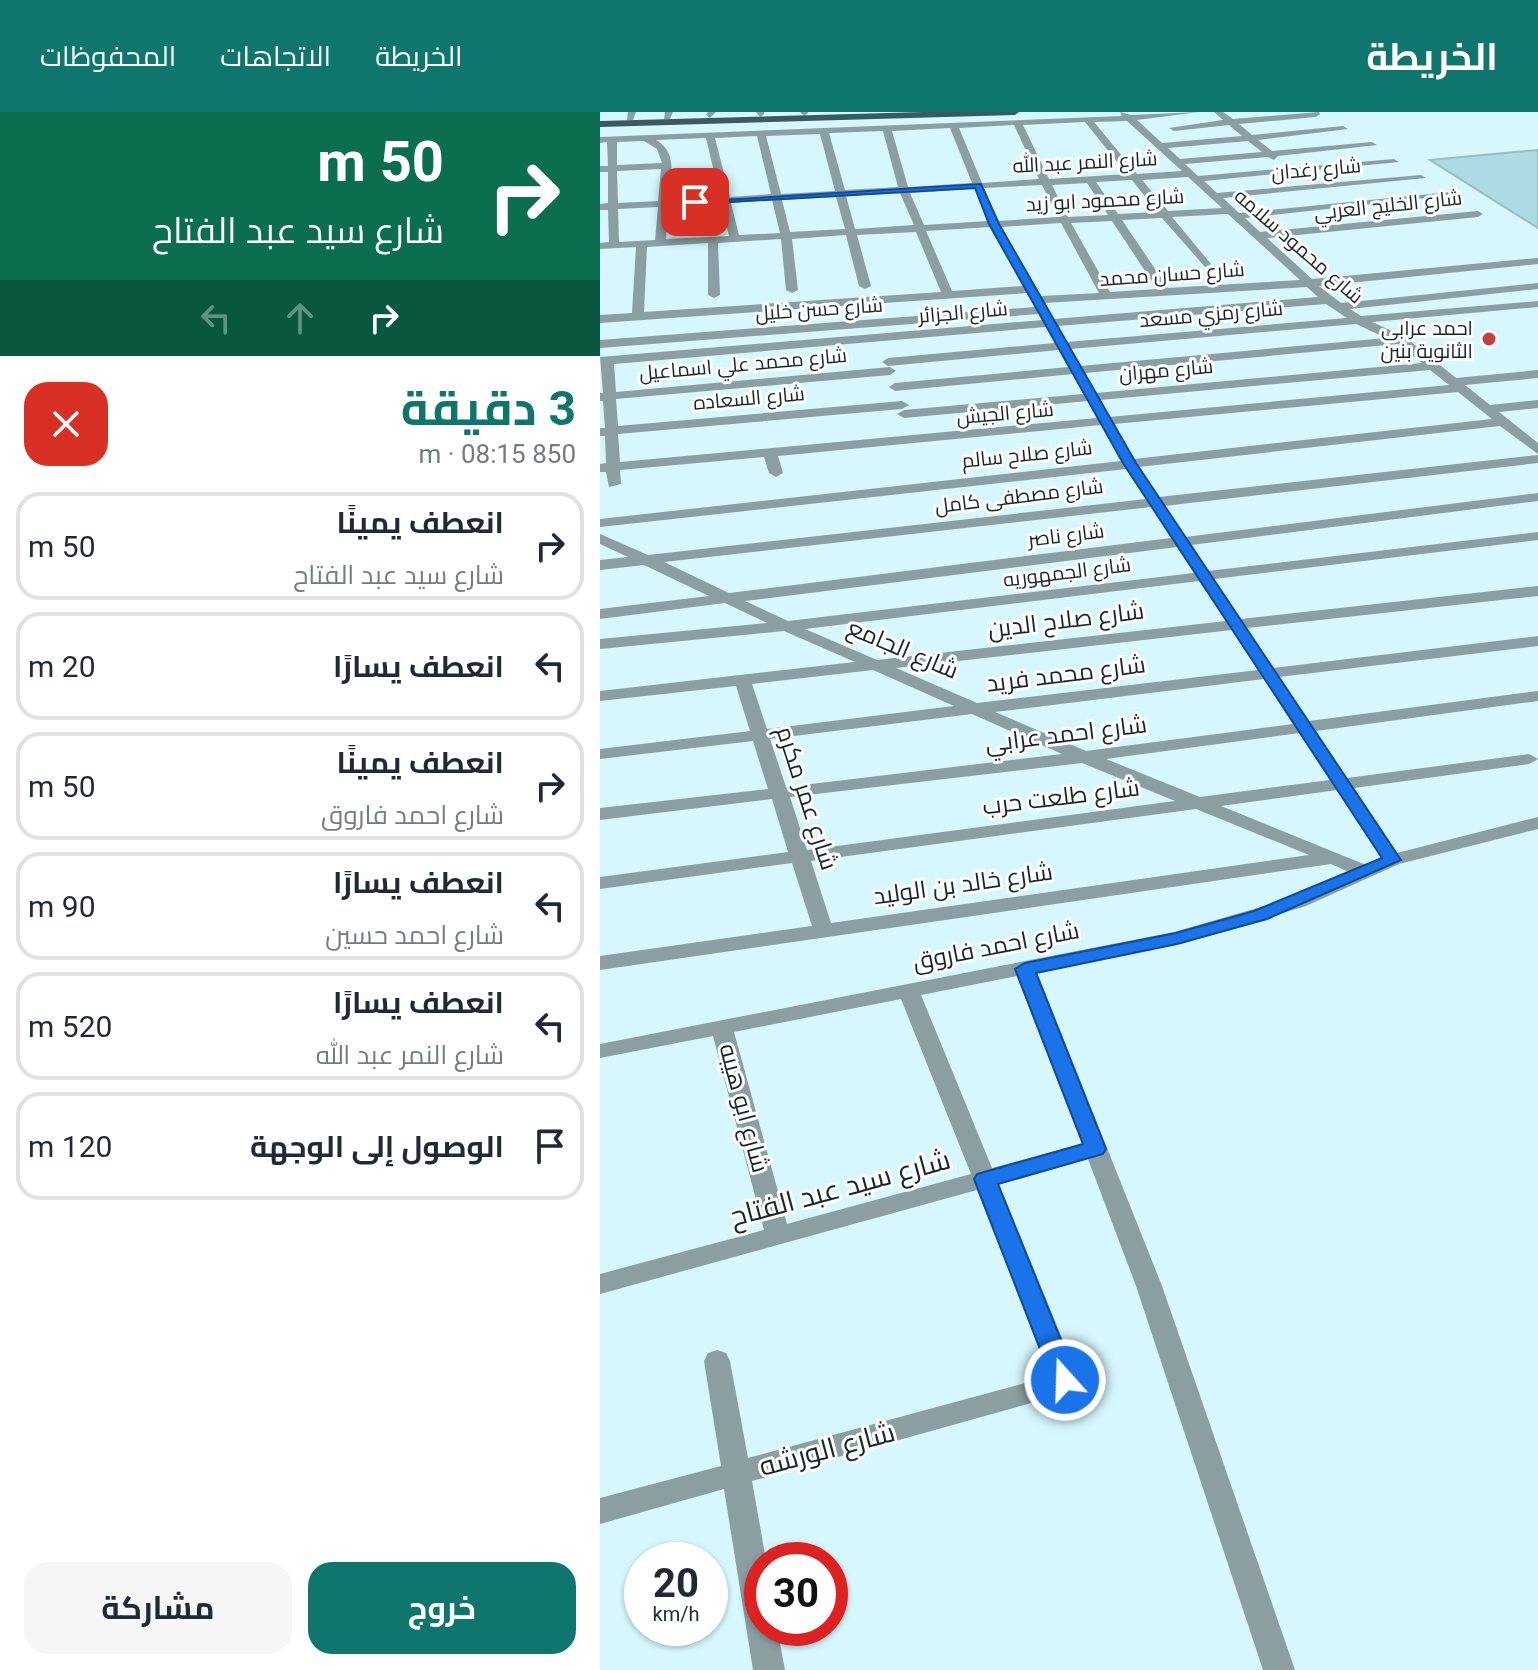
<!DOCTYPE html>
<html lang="ar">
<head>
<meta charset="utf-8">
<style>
  :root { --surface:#fff; --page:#f6f6f7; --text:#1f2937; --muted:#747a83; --line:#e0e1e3; --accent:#0f766e }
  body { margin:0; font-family:Roboto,Cairo,sans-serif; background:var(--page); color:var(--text); direction:rtl; height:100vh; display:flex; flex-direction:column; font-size:30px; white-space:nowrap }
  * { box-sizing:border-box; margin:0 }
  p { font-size:26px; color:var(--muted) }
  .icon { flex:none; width:44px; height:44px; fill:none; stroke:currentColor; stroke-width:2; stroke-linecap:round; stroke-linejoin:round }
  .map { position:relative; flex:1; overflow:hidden; direction:ltr }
  .drawer { display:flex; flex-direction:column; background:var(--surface); width:600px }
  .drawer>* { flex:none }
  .hud { background:#0b6e4f; color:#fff; overflow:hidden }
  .speed { position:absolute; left:24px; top:1430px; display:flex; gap:16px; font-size:40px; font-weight:700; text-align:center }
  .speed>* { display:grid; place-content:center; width:104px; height:104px; border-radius:50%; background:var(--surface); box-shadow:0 2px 6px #0004; line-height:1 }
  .speed small { font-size:20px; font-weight:400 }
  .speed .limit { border:12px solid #d22; background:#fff; color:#111 }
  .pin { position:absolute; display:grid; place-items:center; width:68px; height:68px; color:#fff; margin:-34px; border-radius:16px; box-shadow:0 4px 12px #0006 }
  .me { position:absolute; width:88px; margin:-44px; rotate:340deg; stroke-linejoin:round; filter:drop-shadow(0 0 6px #0008) }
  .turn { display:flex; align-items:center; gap:28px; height:168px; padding:0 24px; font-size:36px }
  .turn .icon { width:104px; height:104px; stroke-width:2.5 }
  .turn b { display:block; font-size:56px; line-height:68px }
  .lanes { display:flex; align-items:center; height:76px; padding:0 24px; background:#0003; justify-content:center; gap:40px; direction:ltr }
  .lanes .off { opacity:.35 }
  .round { display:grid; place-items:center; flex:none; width:84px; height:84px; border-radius:24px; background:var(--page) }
  .summary { display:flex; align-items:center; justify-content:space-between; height:136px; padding:0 24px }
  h1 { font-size:48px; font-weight:700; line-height:60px; color:var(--accent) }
  .button { display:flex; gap:16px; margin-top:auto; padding:16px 24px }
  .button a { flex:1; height:92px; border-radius:24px; background:var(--accent); color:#fff; font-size:32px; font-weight:700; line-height:92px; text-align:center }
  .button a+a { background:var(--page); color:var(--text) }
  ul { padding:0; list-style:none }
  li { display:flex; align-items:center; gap:24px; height:108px; margin:0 16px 12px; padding:0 8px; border:4px solid var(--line); border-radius:24px }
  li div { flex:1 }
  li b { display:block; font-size:30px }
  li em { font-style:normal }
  header { display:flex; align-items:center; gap:48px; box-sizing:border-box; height:112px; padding:0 40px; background:var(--accent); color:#fff }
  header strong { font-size:38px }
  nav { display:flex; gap:44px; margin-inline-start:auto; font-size:28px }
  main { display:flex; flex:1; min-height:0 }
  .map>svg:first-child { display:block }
  .building { fill:#acdbe3; stroke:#95bec5; stroke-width:2 }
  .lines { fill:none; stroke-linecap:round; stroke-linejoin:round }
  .minor { fill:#8b9ea1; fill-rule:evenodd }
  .major { fill:#375b60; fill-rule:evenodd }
  .route { fill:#1a73e8; stroke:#114b97; stroke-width:2 }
  .poi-dot { fill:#cc3d3e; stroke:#fdfdfd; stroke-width:3 }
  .labels { text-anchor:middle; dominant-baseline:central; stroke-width:6; stroke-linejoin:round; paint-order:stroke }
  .far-street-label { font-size:20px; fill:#162729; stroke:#fdfdfd }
  .far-poi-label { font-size:20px; fill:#162729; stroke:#fdfdfd; text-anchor:end }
  .street-label { font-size:24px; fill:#162729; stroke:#fdfdfd }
  .near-street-label { font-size:28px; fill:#162729; stroke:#fdfdfd }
</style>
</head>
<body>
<header>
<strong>الخريطة</strong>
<nav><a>الخريطة</a><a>الاتجاهات</a><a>المحفوظات</a></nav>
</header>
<main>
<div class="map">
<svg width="938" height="1558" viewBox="0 0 938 1558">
  <rect width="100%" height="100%" fill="#d6f7fd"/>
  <path class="building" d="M 938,38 L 938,116 L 830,48 Z"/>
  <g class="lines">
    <g class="minor">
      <path d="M 28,0 L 36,0 L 33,8 L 27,8 Z"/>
      <path d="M 65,0 L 73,0 L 70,7 L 64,7 Z"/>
      <path d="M 108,0 L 116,0 L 110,6 L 106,3 Z"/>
      <path d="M 156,0 L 164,0 L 164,2 L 160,5 Z"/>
      <path d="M 200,0 L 208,0 L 208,1 L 204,4 Z"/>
      <path d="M 520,0 L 531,3 L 599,0 L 537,8 L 562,31 L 642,24 L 629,13 L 574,19 L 569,16 L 623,8 L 614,0 L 623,0 L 633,7 L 719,0 L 720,2 L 716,5 L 639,12 L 652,23 L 743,14 L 748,17 L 658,28 L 672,39 L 772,30 L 777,33 L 678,44 L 674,48 L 668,45 L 585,52 L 598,64 L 794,47 L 799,50 L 604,69 L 617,81 L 821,63 L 826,66 L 623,86 L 639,101 L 850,80 L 855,83 L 645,106 L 660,120 L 878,99 L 883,102 L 878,105 L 667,126 L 712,167 L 938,146 L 938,152 L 719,174 L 741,191 L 938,171 L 938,177 L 750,197 L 761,204 L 938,189 L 938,195 L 772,210 L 805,225 L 856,266 L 938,258 L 938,266 L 865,273 L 890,293 L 938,288 L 938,296 L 899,300 L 938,331 L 938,342 L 900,314 L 539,355 L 559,385 L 938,343 L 938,351 L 564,394 L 585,425 L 938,381 L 938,389 L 591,433 L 608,459 L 938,420 L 938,428 L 614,467 L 641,507 L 938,474 L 938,484 L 647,516 L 673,556 L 938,524 L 938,534 L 679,565 L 709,609 L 938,579 L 938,589 L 716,619 L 747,666 L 929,642 L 938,647 L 929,652 L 754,676 L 797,741 L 938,705 L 938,717 L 799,752 L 706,794 L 584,831 L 437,860 L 562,1174 L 695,1558 L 663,1558 L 536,1174 L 488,1047 L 399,1072 L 478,1265 L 474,1279 L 152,1369 L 166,1448 L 162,1448 L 162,1516 L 177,1516 L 185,1558 L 153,1558 L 124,1377 L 0,1412 L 0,1386 L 121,1354 L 104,1249 L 108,1241 L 117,1238 L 126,1241 L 130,1249 L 148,1346 L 451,1264 L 377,1078 L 0,1182 L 0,1162 L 164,1118 L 113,924 L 0,946 L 0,932 L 574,820 L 692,786 L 749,760 L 731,752 L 0,858 L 0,844 L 212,814 L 192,751 L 0,777 L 0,765 L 188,740 L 172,687 L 0,708 L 0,696 L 168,677 L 153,629 L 0,647 L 0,637 L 150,619 L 136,574 L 0,589 L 0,579 L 255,550 L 184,519 L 0,537 L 0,527 L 167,511 L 125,491 L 0,507 L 0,497 L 109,484 L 44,453 L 0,458 L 0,448 L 28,445 L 0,432 L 0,422 L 48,443 L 546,387 L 526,357 L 0,415 L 0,407 L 521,349 L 501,313 L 178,344 L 183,361 L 176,365 L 169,361 L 164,345 L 20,358 L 21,372 L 9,375 L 6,360 L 0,360 L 0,352 L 6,351 L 5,324 L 0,324 L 0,316 L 5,316 L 3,289 L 0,289 L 0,281 L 3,281 L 0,245 L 443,208 L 439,202 L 0,236 L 0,228 L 435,195 L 427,181 L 0,211 L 0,203 L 32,201 L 36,135 L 0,137 L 0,131 L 9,130 L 8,98 L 0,98 L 0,92 L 8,91 L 8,60 L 0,60 L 0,54 L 8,54 L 7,30 L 0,31 L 0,25 L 522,4 ZM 527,9 L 582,59 L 537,62 L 494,10 ZM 485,10 L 527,62 L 449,67 L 423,13 ZM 414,13 L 439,67 L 382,71 L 359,16 ZM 350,16 L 372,71 L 308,75 L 292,19 ZM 283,19 L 298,75 L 245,78 L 229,21 ZM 220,22 L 235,79 L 181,82 L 166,24 ZM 157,24 L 171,82 L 130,85 L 115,26 ZM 106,26 L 120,85 L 69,88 C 70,66 79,41 56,28 ZM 44,29 L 57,37 L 62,51 L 17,53 L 17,30 ZM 648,29 L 662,40 L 580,47 L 568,36 ZM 61,57 L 58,89 L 18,91 L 17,59 ZM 588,65 L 622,96 L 568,99 L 542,68 ZM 532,68 L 557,100 L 518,102 L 496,70 ZM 487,71 L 508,103 L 468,105 L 452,73 ZM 442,73 L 458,105 L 398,109 L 384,76 ZM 375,77 L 388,109 L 324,113 L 310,81 ZM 300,81 L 314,113 L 255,117 L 246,84 ZM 236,85 L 245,117 L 190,120 L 182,88 ZM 172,88 L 180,121 L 139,123 L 131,91 ZM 121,91 L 129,124 L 66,127 L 68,94 ZM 58,95 L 55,128 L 19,130 L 18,97 ZM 628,102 L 700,168 L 568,176 L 522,108 L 562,106 L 605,155 L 611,152 L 572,105 ZM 512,109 L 557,177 L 510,180 L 471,111 ZM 461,111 L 499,181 L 441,184 L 401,115 ZM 391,115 L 423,174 L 352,179 L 326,119 ZM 316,120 L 341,180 L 44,200 L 47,135 L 108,131 L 108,183 L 114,186 L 120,183 L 118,131 L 181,127 L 186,178 L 192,181 L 198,178 L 192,127 L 246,123 L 259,174 L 265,177 L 271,174 L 257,123 ZM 707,175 L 718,185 L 454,207 L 444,191 ZM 726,192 L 747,206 L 467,230 L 458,214 ZM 756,212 L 786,226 L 480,254 L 471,237 ZM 446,215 L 455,231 L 288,246 L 282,250 L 288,254 L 459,238 L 469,255 L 295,271 L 289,275 L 295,279 L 473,262 L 483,282 L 304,298 L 297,302 L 304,306 L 488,289 L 497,306 L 20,350 L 18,322 L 302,297 L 309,293 L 302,289 L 18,314 L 16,287 L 290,263 L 296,259 L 290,255 L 16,280 L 14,252 ZM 798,232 L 822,251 L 496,281 L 485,261 ZM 830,258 L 849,273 L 509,305 L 500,288 ZM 858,280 L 892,307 L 534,347 L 514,312 ZM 551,395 L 571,426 L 129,481 L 64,450 ZM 577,435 L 594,461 L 188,509 L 145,489 ZM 599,469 L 626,509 L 277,548 L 205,517 ZM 632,518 L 658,558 L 377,591 L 296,556 ZM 273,558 L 354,594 L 167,617 L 152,572 ZM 664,567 L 693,612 L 486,639 L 395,600 ZM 372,602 L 462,642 L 186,675 L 170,627 ZM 699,621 L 730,668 L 600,685 L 506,647 ZM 482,651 L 575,689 L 207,738 L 190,685 ZM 737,678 L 781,746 L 766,753 L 621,694 ZM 596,697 L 709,743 L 231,811 L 211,749 ZM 417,864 L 482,1032 L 392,1056 L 321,883 ZM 301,887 L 371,1062 L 187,1112 L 134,920 Z"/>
    </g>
    <path class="major" d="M 323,0 L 419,0 L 415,3 L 0,15 L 0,9 Z"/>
  </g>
  <path class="route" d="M 381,72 L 399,112 L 536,351 L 801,748 L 667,807 L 577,832 L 436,861 L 506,1037 L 503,1042 L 398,1072 L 477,1268 L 473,1275 L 465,1278 L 456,1275 L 452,1268 L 374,1067 L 377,1062 L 483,1032 L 415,857 L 425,851 L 576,821 L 654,799 L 782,746 L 523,351 L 389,112 L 375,76 L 95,92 L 90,90 Z"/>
  <circle class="poi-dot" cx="889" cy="227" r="8"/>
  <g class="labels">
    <g class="far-street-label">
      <text transform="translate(485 50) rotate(-3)">شارع النمر عبد الله</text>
      <text transform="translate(716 57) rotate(-5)">شارع رغدان</text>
      <text transform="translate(505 88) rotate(-3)">شارع محمود ابو زيد</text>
      <text transform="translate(788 93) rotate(-6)">شارع الخليج العربي</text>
      <text transform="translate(699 134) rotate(41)">شارع محمود سلامه</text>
      <text transform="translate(572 162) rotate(-4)">شارع حسان محمد</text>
      <text transform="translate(219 197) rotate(-4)">شارع حسن خليل</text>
      <text transform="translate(363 200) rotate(-5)">شارع الجزائر</text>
      <text transform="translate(611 202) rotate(-5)">شارع رمزي مسعد</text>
      <text transform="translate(143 252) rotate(-5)">شارع محمد علي اسماعيل</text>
      <text transform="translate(566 258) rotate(-5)">شارع مهران</text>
      <text transform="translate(149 286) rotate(-5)">شارع السعاده</text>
      <text transform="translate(405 301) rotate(-5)">شارع الجيش</text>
      <text transform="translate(427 342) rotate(-6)">شارع صلاح سالم</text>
      <text transform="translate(419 384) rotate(-7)">شارع مصطفى كامل</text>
      <text transform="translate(466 423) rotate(-7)">شارع ناصر</text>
      <text transform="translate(467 460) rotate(-7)">شارع الجمهوريه</text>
    </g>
    <g class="far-poi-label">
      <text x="873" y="216">احمد عرابى<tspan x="873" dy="23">الثانوية بنين</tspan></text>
    </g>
    <g class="street-label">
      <text transform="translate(466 508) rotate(-7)">شارع صلاح الدين</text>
      <text transform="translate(303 537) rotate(23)">شارع الجامع</text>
      <text transform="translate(466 562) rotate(-7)">شارع محمد فريد</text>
      <text transform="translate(466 622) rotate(-7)">شارع احمد عرابي</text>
      <text transform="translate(461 685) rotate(-7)">شارع طلعت حرب</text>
      <text transform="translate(207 686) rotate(72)">شارع عمر مكرم</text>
      <text transform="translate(363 772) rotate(-8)">شارع خالد بن الوليد</text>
      <text transform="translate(396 834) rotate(-11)">شارع احمد فاروق</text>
      <text transform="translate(144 996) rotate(75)">شارع ابو هيبه</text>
    </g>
    <g class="near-street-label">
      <text transform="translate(240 1076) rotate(-15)">شارع سيد عبد الفتاح</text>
      <text transform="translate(227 1337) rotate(-15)">شارع الورشه</text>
    </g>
  </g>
</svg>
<div class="speed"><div>20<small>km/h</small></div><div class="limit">30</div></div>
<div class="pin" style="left:95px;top:90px;background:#d93025"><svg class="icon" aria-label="arrive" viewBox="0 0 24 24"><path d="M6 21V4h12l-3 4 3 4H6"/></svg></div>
<svg class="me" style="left:465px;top:1268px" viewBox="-20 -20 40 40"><circle r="17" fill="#1a73e8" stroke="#fff" stroke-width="3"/><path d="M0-11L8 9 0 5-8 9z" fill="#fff"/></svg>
</div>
<section class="drawer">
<div class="hud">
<div class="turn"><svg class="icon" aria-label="right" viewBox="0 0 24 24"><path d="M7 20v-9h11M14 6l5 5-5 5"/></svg><div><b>50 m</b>شارع سيد عبد الفتاح</div></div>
<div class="lanes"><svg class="icon off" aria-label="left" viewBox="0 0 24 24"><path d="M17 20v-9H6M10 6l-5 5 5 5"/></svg><svg class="icon off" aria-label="ahead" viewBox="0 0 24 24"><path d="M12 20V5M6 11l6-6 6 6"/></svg><svg class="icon" aria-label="right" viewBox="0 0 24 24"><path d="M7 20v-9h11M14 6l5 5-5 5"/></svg></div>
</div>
<div class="summary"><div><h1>3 دقيقة</h1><p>850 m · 08:15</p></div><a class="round" style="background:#d93025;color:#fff"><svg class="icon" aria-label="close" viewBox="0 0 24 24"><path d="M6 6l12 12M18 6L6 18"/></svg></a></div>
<ul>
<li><svg class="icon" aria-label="right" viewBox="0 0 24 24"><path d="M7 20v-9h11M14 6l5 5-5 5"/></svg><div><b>انعطف يمينًا</b><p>شارع سيد عبد الفتاح</p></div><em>50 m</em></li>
<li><svg class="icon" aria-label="left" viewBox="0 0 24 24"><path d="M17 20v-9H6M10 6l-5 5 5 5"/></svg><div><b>انعطف يسارًا</b></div><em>20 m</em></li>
<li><svg class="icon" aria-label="right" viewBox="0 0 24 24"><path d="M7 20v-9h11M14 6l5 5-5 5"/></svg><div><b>انعطف يمينًا</b><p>شارع احمد فاروق</p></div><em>50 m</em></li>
<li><svg class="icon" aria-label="left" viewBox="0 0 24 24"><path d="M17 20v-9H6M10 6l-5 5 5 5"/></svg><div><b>انعطف يسارًا</b><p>شارع احمد حسين</p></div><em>90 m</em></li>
<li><svg class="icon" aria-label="left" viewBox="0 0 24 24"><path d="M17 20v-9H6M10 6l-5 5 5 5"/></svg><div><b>انعطف يسارًا</b><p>شارع النمر عبد الله</p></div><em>520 m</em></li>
<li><svg class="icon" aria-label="arrive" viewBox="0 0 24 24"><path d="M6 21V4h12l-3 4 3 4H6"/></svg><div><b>الوصول إلى الوجهة</b></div><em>120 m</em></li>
</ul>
<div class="button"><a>خروج</a><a>مشاركة</a></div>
</section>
</main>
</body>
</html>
